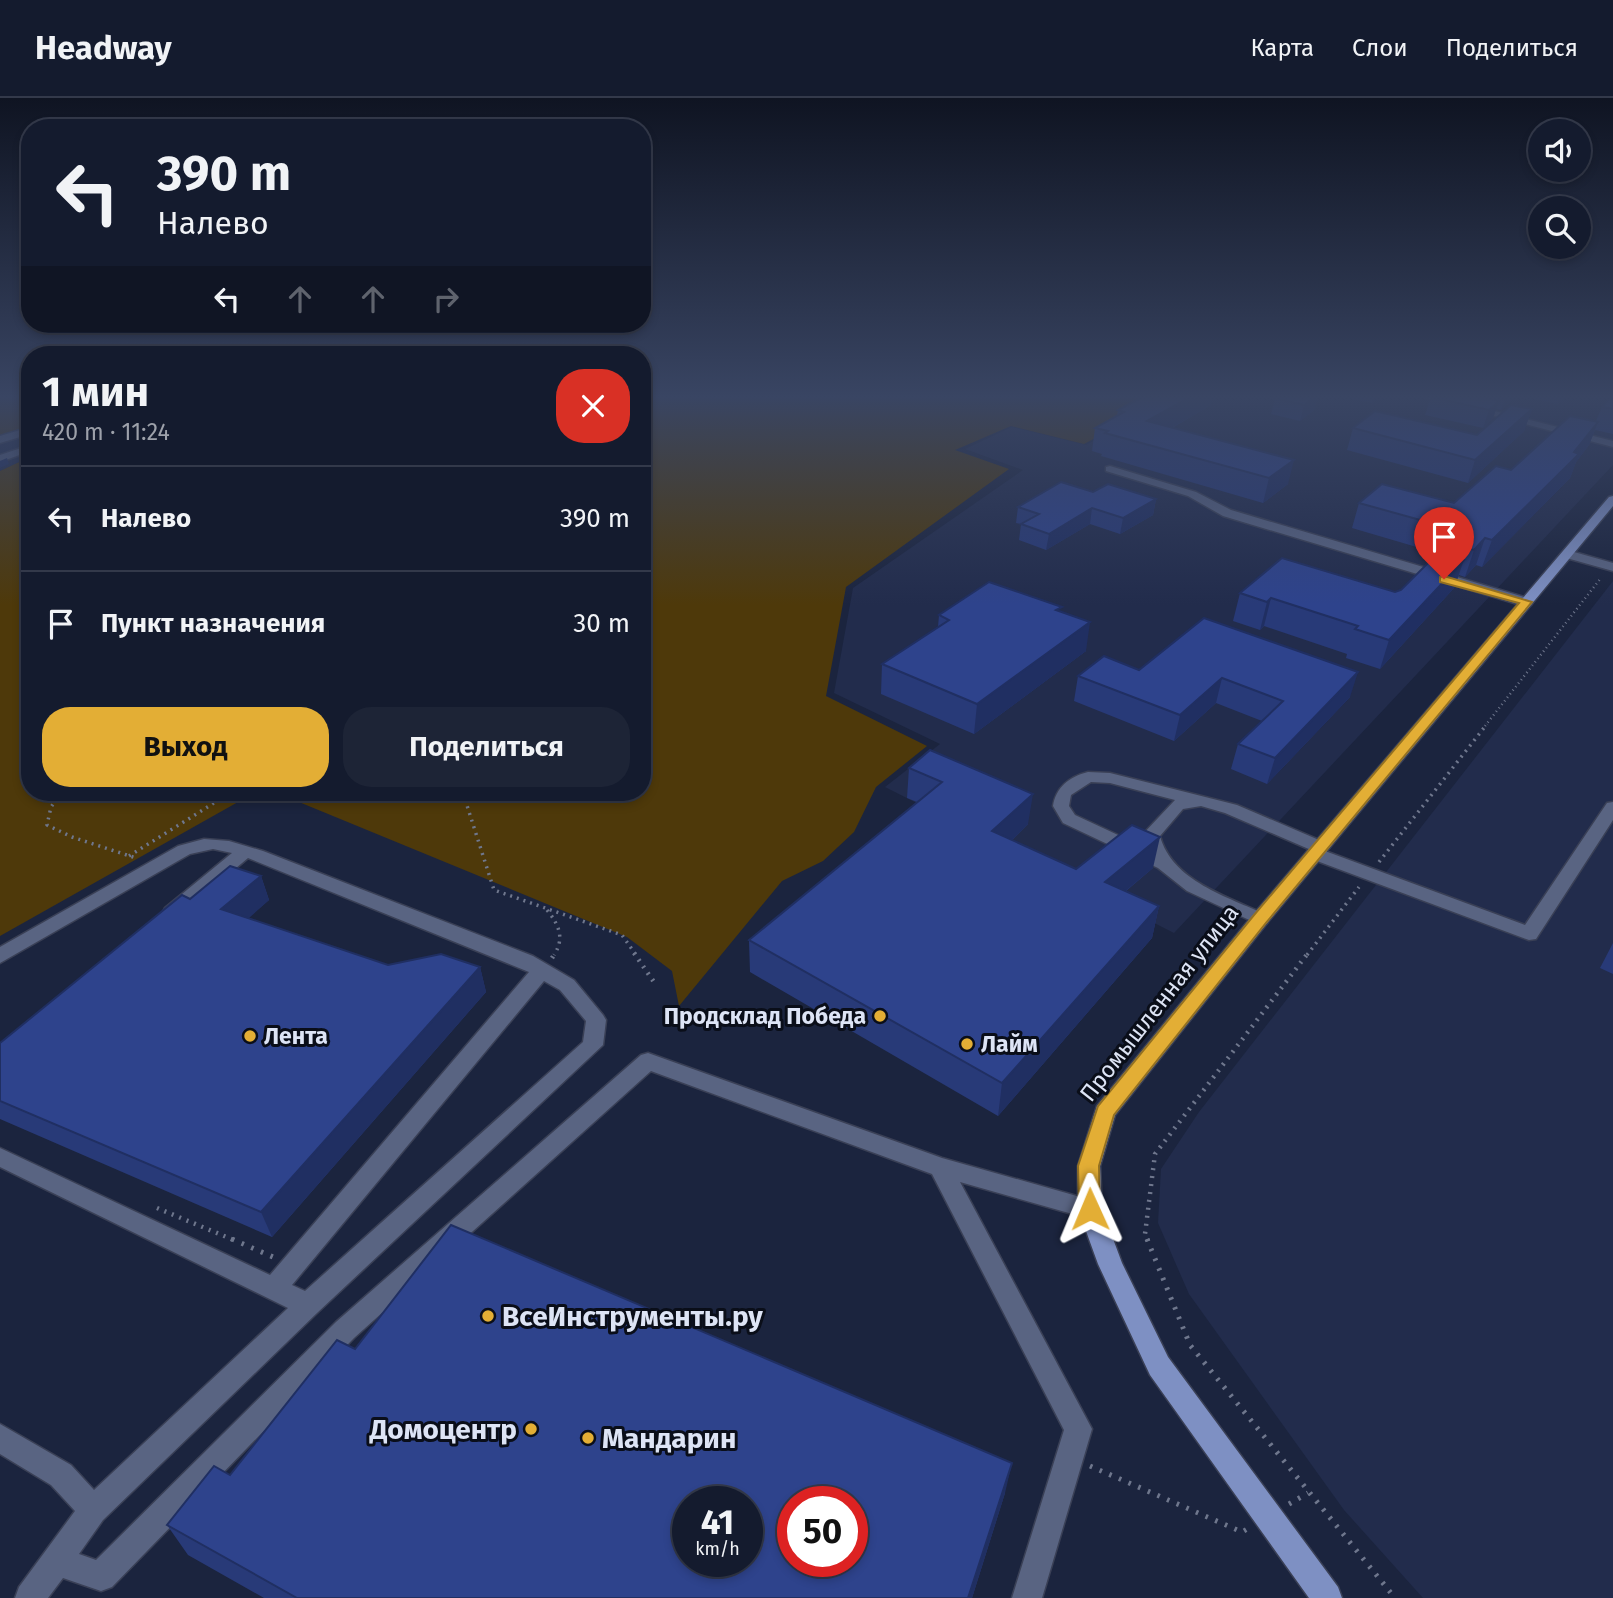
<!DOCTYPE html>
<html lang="ru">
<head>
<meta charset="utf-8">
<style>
  :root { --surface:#141b2e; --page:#1d2436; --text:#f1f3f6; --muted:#9da1aa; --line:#33394a; --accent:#e3ae35 }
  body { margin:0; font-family:"Fira Sans",sans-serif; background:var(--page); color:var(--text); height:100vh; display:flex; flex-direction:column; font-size:26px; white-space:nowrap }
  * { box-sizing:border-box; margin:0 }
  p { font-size:23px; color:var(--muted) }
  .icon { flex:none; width:38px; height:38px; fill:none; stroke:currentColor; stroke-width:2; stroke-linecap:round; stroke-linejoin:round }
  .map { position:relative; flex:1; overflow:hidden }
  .panel { position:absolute; left:21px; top:248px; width:630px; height:455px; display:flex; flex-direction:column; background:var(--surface); border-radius:28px; box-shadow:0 4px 10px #0003,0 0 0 2px var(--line) }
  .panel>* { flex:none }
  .hud { position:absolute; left:21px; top:21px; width:630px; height:214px; border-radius:28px; box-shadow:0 4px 10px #0003,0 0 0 2px var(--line); background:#141b2e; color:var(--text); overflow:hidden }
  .fabs { position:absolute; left:1528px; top:21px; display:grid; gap:14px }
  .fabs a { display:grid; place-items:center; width:63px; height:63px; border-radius:50%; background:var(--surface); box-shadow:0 4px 10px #0003,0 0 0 2px var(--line); font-size:35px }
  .speed { position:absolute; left:672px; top:1388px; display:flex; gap:14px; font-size:35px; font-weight:700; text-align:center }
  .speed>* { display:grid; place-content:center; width:91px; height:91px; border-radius:50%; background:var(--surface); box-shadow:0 4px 10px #0003,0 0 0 2px var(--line); line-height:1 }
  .speed small { font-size:18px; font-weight:400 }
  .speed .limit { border:10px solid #d22; background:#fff; color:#111 }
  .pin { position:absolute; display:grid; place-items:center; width:60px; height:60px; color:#fff; margin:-72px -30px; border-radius:50% 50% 50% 0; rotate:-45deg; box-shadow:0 0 7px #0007 }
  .pin .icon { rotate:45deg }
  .me { position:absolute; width:77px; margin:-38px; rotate:359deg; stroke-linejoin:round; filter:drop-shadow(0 0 5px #0008) }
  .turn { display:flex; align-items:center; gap:24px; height:147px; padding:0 21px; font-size:32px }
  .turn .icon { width:91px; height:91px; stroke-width:2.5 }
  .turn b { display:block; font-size:49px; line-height:60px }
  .lanes { display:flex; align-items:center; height:66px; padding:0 21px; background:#0003; justify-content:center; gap:35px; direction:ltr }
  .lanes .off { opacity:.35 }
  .round { display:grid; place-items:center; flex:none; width:74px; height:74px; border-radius:28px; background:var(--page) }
  .overview { display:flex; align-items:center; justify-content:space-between; height:119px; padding:0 21px }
  h1 { font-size:42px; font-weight:700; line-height:52px }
  .primary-button { display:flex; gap:14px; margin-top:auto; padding:14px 21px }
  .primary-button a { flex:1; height:80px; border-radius:28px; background:var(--accent); color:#111; font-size:28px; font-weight:700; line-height:80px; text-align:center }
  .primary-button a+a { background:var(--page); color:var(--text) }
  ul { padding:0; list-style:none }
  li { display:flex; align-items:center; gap:21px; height:105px; padding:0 21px; border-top:2px solid var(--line) }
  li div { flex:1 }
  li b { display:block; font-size:26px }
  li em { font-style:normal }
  header { display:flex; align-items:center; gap:42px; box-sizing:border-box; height:98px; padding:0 35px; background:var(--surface); border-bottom:2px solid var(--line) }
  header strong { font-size:33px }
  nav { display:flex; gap:38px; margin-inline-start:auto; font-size:24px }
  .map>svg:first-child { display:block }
  .built { fill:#222c4c }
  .green { fill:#4e390a }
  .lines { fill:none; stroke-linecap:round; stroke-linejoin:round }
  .minor-casing { stroke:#3a4056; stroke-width:3 }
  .major-casing { stroke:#3a4056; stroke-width:3 }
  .path-far3 { stroke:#6f778d; stroke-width:2.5; stroke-dasharray:1 3.5; stroke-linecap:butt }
  .path-far2 { stroke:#6f778d; stroke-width:3.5; stroke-dasharray:2 5; stroke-linecap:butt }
  .path-far1 { stroke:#6f778d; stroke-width:4.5; stroke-dasharray:2 6; stroke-linecap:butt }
  .path { stroke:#6f778d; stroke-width:5; stroke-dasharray:2.5 8; stroke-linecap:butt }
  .minor { fill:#596482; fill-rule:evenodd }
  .major { fill:#7e90c3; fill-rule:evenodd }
  .wall { fill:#283a78 }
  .shaded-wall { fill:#202f62 }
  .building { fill:#2e438c; stroke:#202f62; stroke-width:2; fill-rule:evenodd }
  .route { fill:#e3ae35; stroke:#947122; stroke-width:2 }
  .poi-dot { fill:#e3ae35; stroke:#0a0e19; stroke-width:2.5 }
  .labels { text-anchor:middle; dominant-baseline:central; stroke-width:6; stroke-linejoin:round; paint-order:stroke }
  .street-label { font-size:23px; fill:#dde4f5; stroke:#0a0e19 }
  .poi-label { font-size:23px; font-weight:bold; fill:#dde4f5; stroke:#0a0e19; text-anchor:start }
  .near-poi-label { font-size:28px; font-weight:bold; fill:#dde4f5; stroke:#0a0e19; text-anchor:start }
</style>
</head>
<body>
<header>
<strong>Headway</strong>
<nav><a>Карта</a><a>Слои</a><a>Поделиться</a></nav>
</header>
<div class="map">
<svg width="1613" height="1500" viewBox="0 0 1613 1500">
  <rect width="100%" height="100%" fill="#1b243e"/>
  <g class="built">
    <path d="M 1181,297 L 1613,297 L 1613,367 L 1174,835 L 885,689 L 940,646 L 834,595 L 853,490 L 1023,372 L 965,351 L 1012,329 L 1086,347 Z"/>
    <path d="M 30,328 L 30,359 L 0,373 L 0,339 Z"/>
    <path d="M 1613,483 L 1613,1500 L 1423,1500 L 1344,1412 L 1189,1196 L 1158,1125 L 1161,1071 L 1199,1014 Z"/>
  </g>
  <g class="green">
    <path d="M 0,297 L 30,297 L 30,327 L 0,338 Z"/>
    <path d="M 642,297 L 1177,297 L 1084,346 L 1011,328 L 955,352 L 1009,371 L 846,489 L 826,598 L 927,648 L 876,689 L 854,734 L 823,763 L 782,783 L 679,908 L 672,873 L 627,839 L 277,695 L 642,695 Z"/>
    <path d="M 30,359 L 30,695 L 254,695 L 0,838 L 0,373 Z"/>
  </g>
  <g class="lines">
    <g class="minor-casing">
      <g id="minor">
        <path d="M 1414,297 L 1431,297 L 1613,343 L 1613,349 Z"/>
        <path d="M 30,329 L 30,336 L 0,345 L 0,338 Z"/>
        <path d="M 24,349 L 29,352 L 28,354 L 0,364 L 0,357 Z"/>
        <path d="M 1110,368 L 1196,394 L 1231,412 L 1531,501 L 1533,504 L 1531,507 L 1521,507 L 1223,418 L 1188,398 L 1106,373 L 1106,369 Z"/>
        <path d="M 1567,452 L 1613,465 L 1613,473 L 1563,459 L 1561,456 Z"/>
        <path d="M 1088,674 L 1110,675 L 1237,707 L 1326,745 L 1329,749 L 1325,753 L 1525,827 L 1607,705 L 1613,704 L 1613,722 L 1536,841 L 1529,842 L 1309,760 L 1306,756 L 1311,752 L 1225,715 L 1201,708 L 1183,711 L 1160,738 C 1172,783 1228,799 1267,817 L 1269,821 L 1267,825 L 1260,827 L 1187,793 L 1158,770 L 1063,725 L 1053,708 C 1056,689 1069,679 1088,674 ZM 1091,684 L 1110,685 L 1175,702 L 1142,737 L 1146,750 L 1075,717 L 1069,708 L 1071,697 Z"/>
        <path d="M 204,741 L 229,743 L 263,753 L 533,858 L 574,882 L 603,917 L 606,922 L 603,947 L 317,1215 L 103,1422 L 79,1456 L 96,1462 L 336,1224 L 641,957 L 648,955 L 942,1060 L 1098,1104 L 1102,1111 L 1098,1118 L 1090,1121 L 960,1084 L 1092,1331 L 1042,1500 L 1012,1500 L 1064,1332 L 932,1076 L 651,973 L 354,1240 L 112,1489 L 101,1493 L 63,1480 L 48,1500 L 15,1500 L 19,1489 L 75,1413 L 51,1387 L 0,1356 L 0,1326 L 71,1367 L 94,1392 L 288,1210 L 0,1069 L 0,1050 L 270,1177 L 529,874 L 248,760 L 179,818 L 165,818 L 163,814 L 165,810 L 232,755 L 213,751 L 190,756 L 0,865 L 0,849 L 178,748 ZM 544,883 L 560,892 L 586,923 L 583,944 L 305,1193 L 292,1187 Z"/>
      </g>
    </g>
    <g class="major-casing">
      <path id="major" d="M 1613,398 L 1613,408 L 1267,825 L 1115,1017 L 1100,1068 L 1102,1111 L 1122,1165 L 1168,1259 L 1338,1489 L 1342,1500 L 1309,1500 L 1150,1277 L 1098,1166 L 1078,1111 L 1078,1068 L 1097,1008 L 1253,817 L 1609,399 Z"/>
    </g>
    <path class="path-far3" d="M 1485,628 L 1601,480"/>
    <g class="path-far2">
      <path d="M 61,695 L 51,709 L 47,727 L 72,739 L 136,760"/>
      <path d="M 463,695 L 494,792 L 622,837 L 636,857"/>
      <path d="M 129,758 L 230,695"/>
      <path d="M 1379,764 L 1487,626"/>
      <path d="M 547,812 C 559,827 565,840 554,857"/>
      <path d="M 1307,857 L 1359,789"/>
    </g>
    <g class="path-far1">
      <path d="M 634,855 L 656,887"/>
      <path d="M 552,860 L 555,855"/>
      <path d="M 157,1110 L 236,1143"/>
      <path d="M 1148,1143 L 1145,1136 L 1155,1056 L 1308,855"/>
    </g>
    <g class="path">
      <path d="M 232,1141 L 273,1159"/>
      <path d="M 1147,1141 L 1190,1247 L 1395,1500"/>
      <path d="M 1090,1368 L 1242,1434 L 1249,1430"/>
      <path d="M 1289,1406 L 1308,1395"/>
    </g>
    <use href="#minor" class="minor"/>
    <use href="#major" class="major"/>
  </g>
  <g class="wall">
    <path d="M 1318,297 L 1314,312 L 1300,323 L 1271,316 L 1275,300 Z"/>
    <path d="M 1334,297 L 1382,297 L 1372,305 Z"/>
    <path d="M 1433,297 L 1516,297 L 1501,312 L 1496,311 L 1493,320 L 1483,330 L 1425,317 L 1431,299 Z"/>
    <path d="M 1517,297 L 1569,297 L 1558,306 Z"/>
    <path d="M 1613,297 L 1613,336 L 1595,332 L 1589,347 L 1576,364 L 1570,380 L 1482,469 L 1476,467 L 1465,479 L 1459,477 L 1454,490 L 1380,571 L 1346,560 L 1347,556 L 1264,528 L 1260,532 L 1233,523 L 1240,495 L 1395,494 L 1401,492 L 1437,455 L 1352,430 L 1359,405 L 1454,405 L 1596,323 L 1602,309 Z"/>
    <path d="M 1211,307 L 1172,330 L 1288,386 L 1263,405 L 1101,358 L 1102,356 L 1092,353 L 1095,330 L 1117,318 L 1118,312 Z"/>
    <path d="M 1532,311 L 1524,333 L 1468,385 L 1347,352 L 1353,330 L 1477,337 Z"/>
    <path d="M 1093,394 L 1156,401 L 1153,417 L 1120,436 L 1090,426 L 1046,452 L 1019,442 L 1021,426 L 1016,425 L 1018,409 Z"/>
    <path d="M 1061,514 L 1086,553 L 974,636 L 881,596 L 882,566 L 938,529 L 939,517 Z"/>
    <path d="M 1204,520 L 1350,599 L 1267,686 L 1231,671 L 1238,646 L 1262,623 L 1216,605 L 1174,643 L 1074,603 L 1078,578 L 1139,572 Z"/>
    <path d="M 930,652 L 1028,726 L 1012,742 L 1076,771 L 1153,770 L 1126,793 L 1159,808 L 1152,840 L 998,1018 L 750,874 L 749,842 L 917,704 L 907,700 L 909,670 Z"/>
    <path d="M 261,778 L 269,802 L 248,820 L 388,867 L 480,869 L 486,894 L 272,1139 L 0,1021 L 0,945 L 190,801 Z"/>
    <path d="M 1613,845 L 1613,876 L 1600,870 Z"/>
    <path d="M 355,1251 L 1005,1395 L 972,1500 L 264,1500 L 188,1457 L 167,1427 L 230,1377 Z"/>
  </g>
  <g class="shaded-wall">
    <path d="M 1194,297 L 1213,297 L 1211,307 L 1143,346 L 1147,323 Z"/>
    <path d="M 1318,297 L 1314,312 L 1300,323 L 1304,307 Z"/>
    <path d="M 1374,297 L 1382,297 L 1372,305 Z"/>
    <path d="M 1506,297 L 1516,297 L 1501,312 Z"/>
    <path d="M 1562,297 L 1569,297 L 1558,306 Z"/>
    <path d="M 1499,303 L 1493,320 L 1483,330 L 1489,312 Z"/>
    <path d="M 1532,311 L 1524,333 L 1468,385 L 1475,362 Z"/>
    <path d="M 1598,324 L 1589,347 L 1576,364 L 1570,380 L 1482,469 L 1492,442 L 1574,354 Z"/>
    <path d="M 7,360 L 9,366 L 0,370 L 0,363 Z"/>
    <path d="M 1294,362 L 1288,386 L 1263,405 L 1269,380 Z"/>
    <path d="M 1156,401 L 1153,417 L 1120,436 L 1123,420 Z"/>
    <path d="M 1092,410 L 1090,426 L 1046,452 L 1049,436 Z"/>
    <path d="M 1485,440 L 1476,467 L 1465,479 L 1474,452 Z"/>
    <path d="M 1464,462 L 1454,490 L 1380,571 L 1389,542 Z"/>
    <path d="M 1271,500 L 1264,528 L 1260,532 L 1267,504 Z"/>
    <path d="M 1090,524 L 1086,553 L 974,636 L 977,606 Z"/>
    <path d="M 1358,574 L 1350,599 L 1267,686 L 1275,660 Z"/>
    <path d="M 1222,580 L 1216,605 L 1174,643 L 1180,617 Z"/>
    <path d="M 1033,696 L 1028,726 L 989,764 L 992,733 Z"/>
    <path d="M 1160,739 L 1153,770 L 1099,815 L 1105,784 Z"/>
    <path d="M 261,778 L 269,802 L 231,836 L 221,811 Z"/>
    <path d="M 1159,808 L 1152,840 L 998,1018 L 1002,985 Z"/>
    <path d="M 480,869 L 486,894 L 272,1139 L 261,1114 Z"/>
    <path d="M 1012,1365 L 1005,1395 L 972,1500 L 968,1500 Z"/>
  </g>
  <g class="building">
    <path d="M 1146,297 L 1194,297 L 1147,323 L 1294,362 L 1269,380 L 1105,335 L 1108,333 L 1095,330 L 1124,314 L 1118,312 Z"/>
    <path d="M 1279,297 L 1317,297 L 1304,307 L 1275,300 Z"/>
    <path d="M 1433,297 L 1477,297 L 1499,303 L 1489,312 L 1431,299 Z"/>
    <path d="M 1613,297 L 1613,311 L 1602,309 Z"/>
    <path d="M 1511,307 L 1532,311 L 1475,362 L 1353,330 L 1375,313 L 1477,337 Z"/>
    <path d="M 1570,318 L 1598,324 L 1574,354 L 1579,356 L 1492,442 L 1485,440 L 1474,452 L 1448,445 L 1460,433 L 1359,405 L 1382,386 L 1454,405 L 1496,368 L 1511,372 Z"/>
    <path d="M 1061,384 L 1093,394 L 1108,386 L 1156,401 L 1123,420 L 1092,410 L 1049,436 L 1021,426 L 1039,416 L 1018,409 Z"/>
    <path d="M 1438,455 L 1464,462 L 1389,542 L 1355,531 L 1358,528 L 1271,500 L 1267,504 L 1240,495 L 1282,460 L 1395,494 L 1401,492 Z"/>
    <path d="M 989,484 L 1062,509 L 1056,512 L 1090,524 L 977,606 L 882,566 L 949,522 L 939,517 Z"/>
    <path d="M 1204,520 L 1358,574 L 1275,660 L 1238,646 L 1283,603 L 1222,580 L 1180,617 L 1078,578 L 1104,558 L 1139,572 Z"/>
    <path d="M 930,652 L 1033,696 L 992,733 L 1076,771 L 1132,727 L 1160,739 L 1105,784 L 1159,808 L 1002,985 L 749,842 L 942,684 L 909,670 Z"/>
    <path d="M 230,768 L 261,778 L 221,811 L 388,867 L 441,856 L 480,869 L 261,1114 L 0,1003 L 0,945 L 182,797 L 190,801 Z"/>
    <path d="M 451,1127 L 1012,1365 L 968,1500 L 297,1500 L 167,1427 L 214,1368 L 230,1377 L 337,1242 L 355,1251 ZM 688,1404 L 747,1404 L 747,1463 L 688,1463 ZM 793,1404 L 852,1404 L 852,1463 L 793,1463 Z"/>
  </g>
  <linearGradient id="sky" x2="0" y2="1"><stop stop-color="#0f1422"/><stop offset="0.59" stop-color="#394563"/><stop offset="1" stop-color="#394563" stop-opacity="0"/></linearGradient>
  <rect width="1613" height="507" fill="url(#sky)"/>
  <path class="route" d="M 1444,478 L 1532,504 L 1266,825 L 1114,1017 L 1099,1068 L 1100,1111 L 1097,1117 L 1090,1120 L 1082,1117 L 1079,1111 L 1078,1068 L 1098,1008 L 1254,817 L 1519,505 L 1440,484 L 1440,479 Z"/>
  <g class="poi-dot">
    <circle cx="880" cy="918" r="7"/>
    <circle cx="250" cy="938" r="7"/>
    <circle cx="967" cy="946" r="7"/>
    <circle cx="488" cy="1218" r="7"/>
    <circle cx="531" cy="1331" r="7"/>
    <circle cx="588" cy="1340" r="7"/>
  </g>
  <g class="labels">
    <g class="street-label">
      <text transform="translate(1159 905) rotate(-52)">Промышленная улица</text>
    </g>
    <g class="poi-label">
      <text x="866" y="918" text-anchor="end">Продсклад Победа</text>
      <text x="264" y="938">Лента</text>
      <text x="981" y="946">Лайм</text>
    </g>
    <g class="near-poi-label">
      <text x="502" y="1218">ВсеИнструменты.ру</text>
      <text x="517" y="1331" text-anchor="end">Домоцентр</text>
      <text x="602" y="1340">Мандарин</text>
    </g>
  </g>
</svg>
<div class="fabs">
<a><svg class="icon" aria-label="sound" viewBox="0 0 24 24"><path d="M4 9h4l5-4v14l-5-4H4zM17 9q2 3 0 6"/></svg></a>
<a><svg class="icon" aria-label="search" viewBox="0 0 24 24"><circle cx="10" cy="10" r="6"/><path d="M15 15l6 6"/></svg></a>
</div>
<div class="speed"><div>41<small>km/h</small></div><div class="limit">50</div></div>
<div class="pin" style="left:1444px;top:481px;background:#d93025"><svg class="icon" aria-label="arrive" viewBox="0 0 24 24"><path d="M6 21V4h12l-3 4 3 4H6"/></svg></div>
<svg class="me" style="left:1090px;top:1111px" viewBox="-20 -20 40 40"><path d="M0-17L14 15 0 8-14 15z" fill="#e3ae35" stroke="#fff" stroke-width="4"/></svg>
<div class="hud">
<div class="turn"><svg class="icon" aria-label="left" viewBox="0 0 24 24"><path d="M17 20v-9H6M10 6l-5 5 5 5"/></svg><div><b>390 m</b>Налево</div></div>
<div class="lanes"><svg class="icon" aria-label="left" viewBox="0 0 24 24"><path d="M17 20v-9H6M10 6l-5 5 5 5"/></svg><svg class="icon off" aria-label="ahead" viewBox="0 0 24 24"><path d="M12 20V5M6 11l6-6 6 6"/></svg><svg class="icon off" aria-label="ahead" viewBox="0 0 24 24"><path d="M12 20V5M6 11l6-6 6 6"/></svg><svg class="icon off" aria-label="right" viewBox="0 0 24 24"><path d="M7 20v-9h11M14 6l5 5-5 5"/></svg></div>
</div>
<section class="panel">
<div class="overview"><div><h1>1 мин</h1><p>420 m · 11:24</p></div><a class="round" style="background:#d93025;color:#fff"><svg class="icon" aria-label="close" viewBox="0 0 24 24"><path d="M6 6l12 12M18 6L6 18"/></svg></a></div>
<ul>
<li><svg class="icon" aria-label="left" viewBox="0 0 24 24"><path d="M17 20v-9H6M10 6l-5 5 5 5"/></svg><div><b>Налево</b></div><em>390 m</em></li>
<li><svg class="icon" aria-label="arrive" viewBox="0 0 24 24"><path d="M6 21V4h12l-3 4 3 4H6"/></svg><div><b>Пункт назначения</b></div><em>30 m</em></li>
</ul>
<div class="primary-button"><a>Выход</a><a>Поделиться</a></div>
</section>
</div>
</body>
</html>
